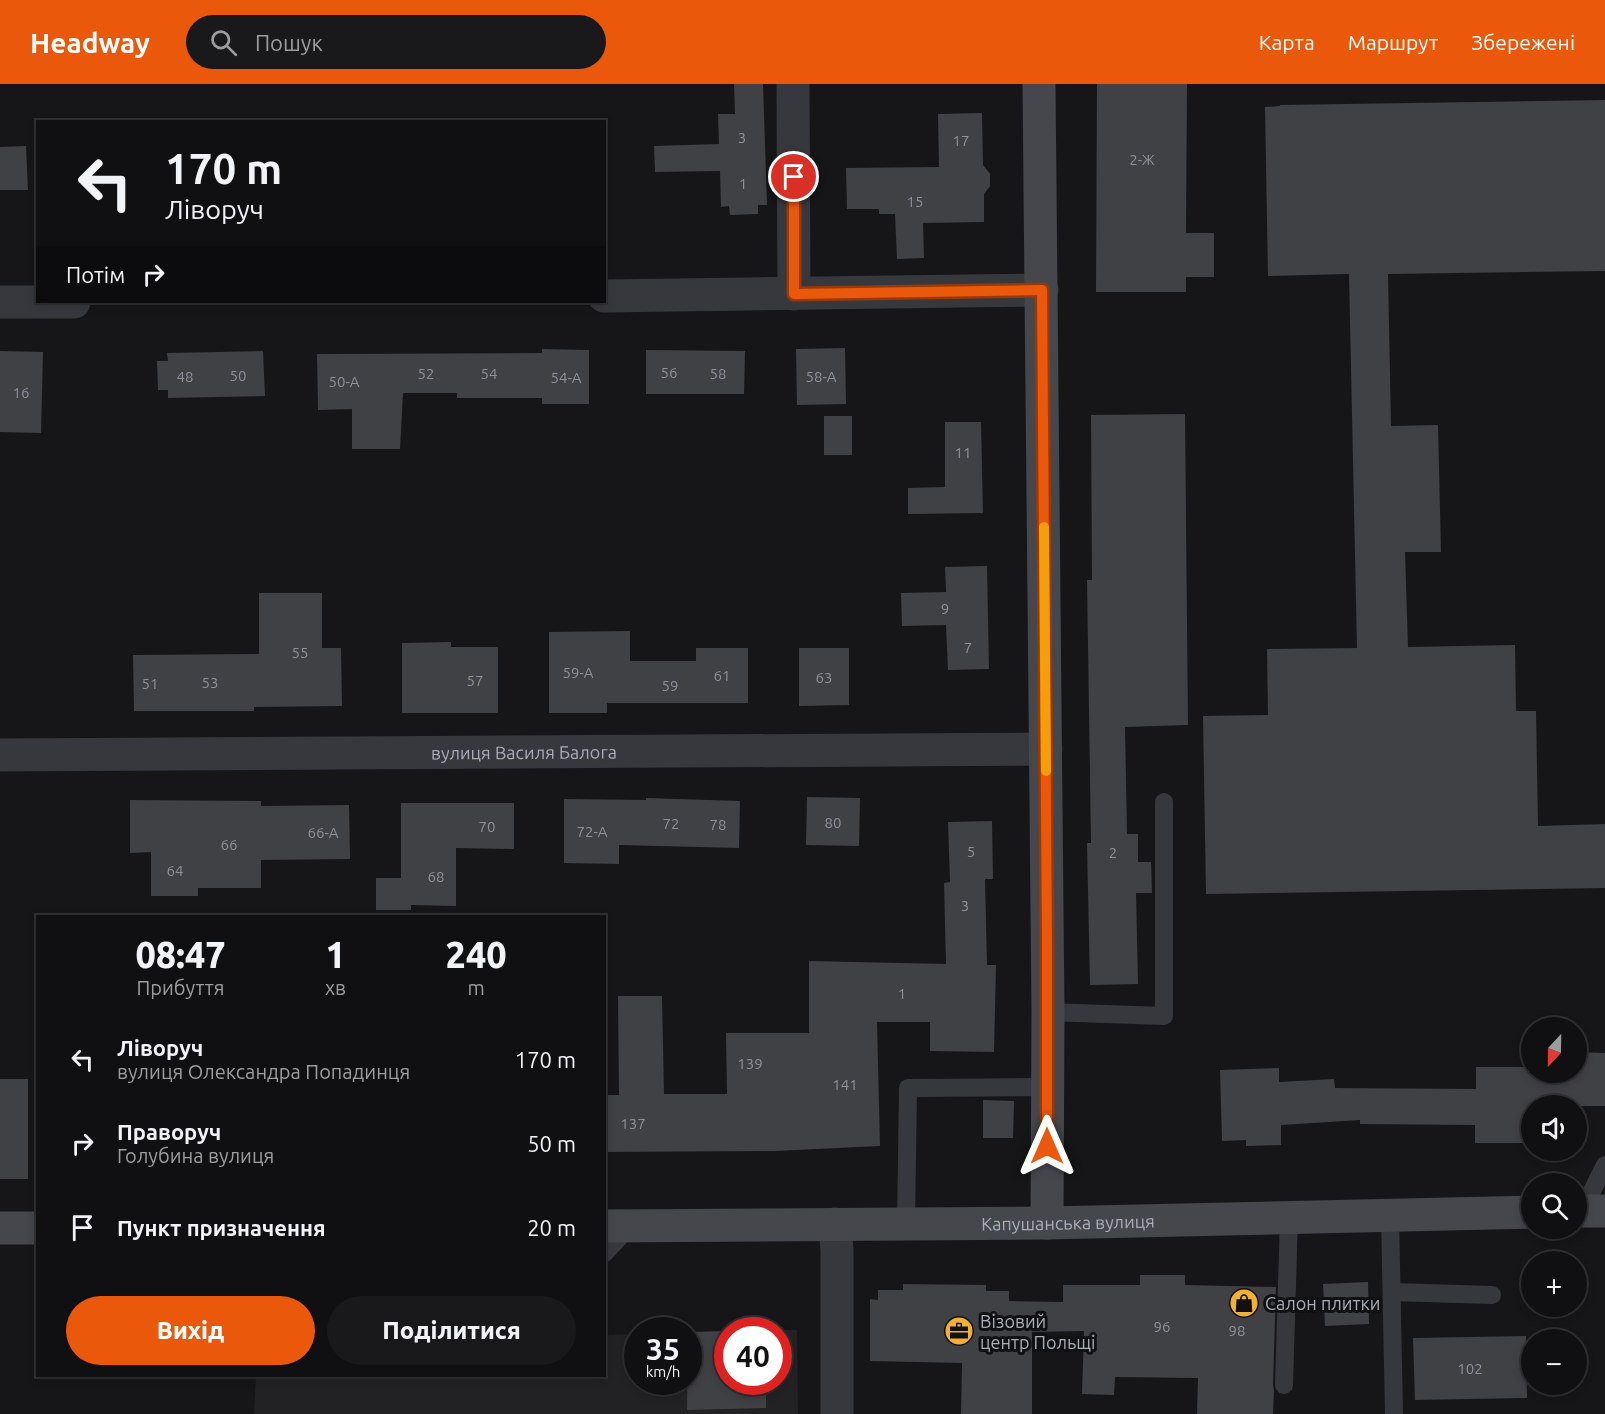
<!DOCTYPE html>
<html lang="uk">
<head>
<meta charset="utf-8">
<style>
  :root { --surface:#101012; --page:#19191b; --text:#f1f3f6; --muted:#9c9d9f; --line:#303032; --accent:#ea580c }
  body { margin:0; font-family:Ubuntu,sans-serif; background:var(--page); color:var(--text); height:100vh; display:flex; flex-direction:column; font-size:22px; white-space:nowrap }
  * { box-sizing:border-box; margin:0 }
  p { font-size:20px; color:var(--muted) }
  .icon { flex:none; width:33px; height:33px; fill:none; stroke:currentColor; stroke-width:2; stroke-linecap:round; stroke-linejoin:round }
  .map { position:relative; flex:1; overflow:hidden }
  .panel { position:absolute; left:36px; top:831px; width:570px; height:462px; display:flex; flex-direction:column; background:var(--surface); border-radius:0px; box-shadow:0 3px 9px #0003,0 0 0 2px var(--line) }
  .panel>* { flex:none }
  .banner { position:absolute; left:36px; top:36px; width:570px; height:183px; border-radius:0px; box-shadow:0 3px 9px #0003,0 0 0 2px var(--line); background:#101012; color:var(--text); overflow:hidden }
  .needle { width:39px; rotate:202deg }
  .fabs { position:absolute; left:1521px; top:933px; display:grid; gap:12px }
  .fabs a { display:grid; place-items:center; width:66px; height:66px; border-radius:50%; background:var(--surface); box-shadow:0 3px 9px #0003,0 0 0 2px var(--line); font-size:30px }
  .speed { position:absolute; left:624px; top:1233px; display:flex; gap:12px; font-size:30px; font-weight:700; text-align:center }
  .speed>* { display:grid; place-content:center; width:78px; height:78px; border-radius:50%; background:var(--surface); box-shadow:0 3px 9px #0003,0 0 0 2px var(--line); line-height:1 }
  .speed small { font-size:15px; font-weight:400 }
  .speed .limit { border:9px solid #d22; background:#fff; color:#111 }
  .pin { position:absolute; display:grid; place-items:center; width:51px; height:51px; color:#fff; margin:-26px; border:3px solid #fff; border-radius:50%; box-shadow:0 2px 6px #0007 }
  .me { position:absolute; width:66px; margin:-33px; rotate:0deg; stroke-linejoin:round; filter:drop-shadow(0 0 4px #0008) }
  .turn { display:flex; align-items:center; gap:21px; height:126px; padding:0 30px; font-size:27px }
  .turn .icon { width:78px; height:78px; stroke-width:2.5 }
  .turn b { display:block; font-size:42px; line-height:51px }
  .then { display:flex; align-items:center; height:57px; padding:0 30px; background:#0003; gap:12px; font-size:22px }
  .eta { display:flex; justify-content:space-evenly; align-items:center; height:102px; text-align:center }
  .eta b { font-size:36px; font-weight:800; line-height:42px }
  .action { display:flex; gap:12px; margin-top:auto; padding:12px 30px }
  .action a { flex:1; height:69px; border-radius:36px; background:var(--accent); color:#fff; font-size:24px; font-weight:800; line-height:69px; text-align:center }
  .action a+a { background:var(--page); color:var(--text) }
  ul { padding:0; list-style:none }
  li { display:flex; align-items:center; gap:18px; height:84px; padding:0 30px }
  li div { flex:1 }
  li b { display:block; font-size:22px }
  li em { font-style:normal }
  header { display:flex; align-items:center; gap:36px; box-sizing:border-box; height:84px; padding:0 30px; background:var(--accent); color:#fff }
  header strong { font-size:28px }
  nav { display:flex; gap:33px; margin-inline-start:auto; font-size:21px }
  .search { width:420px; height:54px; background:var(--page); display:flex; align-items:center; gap:15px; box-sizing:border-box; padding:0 21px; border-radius:33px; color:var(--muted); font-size:22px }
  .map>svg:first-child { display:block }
  .built { fill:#222225 }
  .building { fill:#404145 }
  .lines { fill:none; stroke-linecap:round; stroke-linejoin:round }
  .lane { stroke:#37383d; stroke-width:18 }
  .street { stroke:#37383d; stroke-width:33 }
  .secondary { stroke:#45474d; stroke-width:33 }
  .route-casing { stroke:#983908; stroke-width:15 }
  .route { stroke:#ea580c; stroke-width:10 }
  .slow { stroke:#f59e0b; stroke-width:10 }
  .labels { text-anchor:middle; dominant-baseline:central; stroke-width:6; stroke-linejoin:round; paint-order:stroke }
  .number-label { font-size:15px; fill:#8e929b }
  .street-label { font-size:18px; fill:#a8adb8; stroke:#111113 }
  .poi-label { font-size:18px; fill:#a8adb8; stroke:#111113; text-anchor:start }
</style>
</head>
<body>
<header>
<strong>Headway</strong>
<div class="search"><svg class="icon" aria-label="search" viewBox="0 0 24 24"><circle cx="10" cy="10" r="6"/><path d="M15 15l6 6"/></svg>Пошук</div>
<nav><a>Карта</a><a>Маршрут</a><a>Збережені</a></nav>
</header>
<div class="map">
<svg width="1605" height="1330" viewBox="0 0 1605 1330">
  <rect width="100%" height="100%" fill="#161618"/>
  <path class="built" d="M 773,1246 L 797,1246 L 798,1330 L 254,1330 L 256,1292 L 604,1292 L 605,1251 L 637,1250 L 638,1298 L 778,1298 L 778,1246 Z"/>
  <g class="building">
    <path d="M 734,0 L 763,0 L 767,121 L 758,121 L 758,130 L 730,131 L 729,122 L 721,123 L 720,87 L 655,88 L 654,62 L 719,60 L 718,30 L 735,30 Z"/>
    <path d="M 1097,0 L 1187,0 L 1186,149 L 1214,149 L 1214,193 L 1186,193 L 1186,208 L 1096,208 Z"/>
    <path d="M 1605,16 L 1605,187 L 1388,190 L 1391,342 L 1438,341 L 1441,468 L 1405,468 L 1408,563 L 1515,561 L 1516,627 L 1536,627 L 1538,742 L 1605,740 L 1605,804 L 1206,810 L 1203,632 L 1268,631 L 1267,565 L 1357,564 L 1349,190 L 1268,192 L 1265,23 L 1280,22 L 1280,21 Z"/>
    <path d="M 982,29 L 983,81 L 990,90 L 990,102 L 984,110 L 984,138 L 923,139 L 924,174 L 897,175 L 895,130 L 879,130 L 879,125 L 847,125 L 846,84 L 939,83 L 938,30 Z"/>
    <path d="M 26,62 L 28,106 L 0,106 L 0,63 Z"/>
    <path d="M 845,264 L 846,320 L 797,321 L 796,265 Z"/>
    <path d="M 542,265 L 589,266 L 589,320 L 542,320 L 542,314 L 457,314 L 457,309 L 403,309 L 400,365 L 352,365 L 352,325 L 318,326 L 317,270 L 542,269 Z"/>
    <path d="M 646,266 L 745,267 L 744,310 L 646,310 Z"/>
    <path d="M 0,267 L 43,268 L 41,349 L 0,348 Z"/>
    <path d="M 263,267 L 265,312 L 168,314 L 168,306 L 158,306 L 157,277 L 168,277 L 167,269 Z"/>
    <path d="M 1185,330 L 1188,641 L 1125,643 L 1127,750 L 1138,750 L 1138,778 L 1151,778 L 1152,809 L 1136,809 L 1138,900 L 1090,901 L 1087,759 L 1091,759 L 1087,496 L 1092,496 L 1091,331 Z"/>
    <rect x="824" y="332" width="28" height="39"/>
    <path d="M 945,338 L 981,338 L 983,429 L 908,430 L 908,404 L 945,403 Z"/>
    <path d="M 987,482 L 989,585 L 948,586 L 946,541 L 902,542 L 901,509 L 946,508 L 945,483 Z"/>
    <path d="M 259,509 L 322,509 L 322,564 L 341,564 L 342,622 L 254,623 L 254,627 L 134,627 L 133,571 L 259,570 Z"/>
    <path d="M 630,547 L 630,577 L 696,577 L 696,564 L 748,564 L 748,619 L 607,619 L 607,629 L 549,629 L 549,548 Z"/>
    <path d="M 451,558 L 451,563 L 498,563 L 498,629 L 402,629 L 402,559 Z"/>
    <path d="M 799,564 L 849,564 L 849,621 L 799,622 Z"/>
    <path d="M 807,713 L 860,714 L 859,762 L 806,761 Z"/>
    <path d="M 646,714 L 740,717 L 739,764 L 619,761 L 619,780 L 564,779 L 564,715 L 646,716 Z"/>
    <path d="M 130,716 L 261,717 L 261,722 L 349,721 L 350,775 L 261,776 L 261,804 L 198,804 L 198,812 L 151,812 L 151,768 L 130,769 Z"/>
    <path d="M 401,719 L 514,719 L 514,765 L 456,764 L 456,822 L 411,821 L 411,826 L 376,826 L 376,794 L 401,794 Z"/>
    <path d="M 992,737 L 993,795 L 985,795 L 987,881 L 996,881 L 994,968 L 930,967 L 930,938 L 877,938 L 880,1062 L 775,1067 L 608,1068 L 607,1011 L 619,1011 L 618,912 L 662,912 L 664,1010 L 727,1010 L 726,949 L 809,949 L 809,877 L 946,880 L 944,799 L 950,798 L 948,738 Z"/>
    <path d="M 1576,968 L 1605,969 L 1605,1022 L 1532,1022 L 1530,1059 L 1475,1059 L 1475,1041 L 1360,1040 L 1360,1036 L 1281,1041 L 1281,1061 L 1246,1062 L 1246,1056 L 1222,1057 L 1220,986 L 1279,984 L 1279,998 L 1334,995 L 1335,1004 L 1476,1005 L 1476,983 L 1532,983 L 1532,988 L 1576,988 Z"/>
    <rect x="0" y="995" width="28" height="100"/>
    <path d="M 983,1016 L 1014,1017 L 1013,1054 L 983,1054 Z"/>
    <path d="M 1140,1191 L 1185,1191 L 1185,1201 L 1276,1203 L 1273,1301 L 1274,1306 L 1273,1330 L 1197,1330 L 1198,1294 L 1115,1293 L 1114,1311 L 1082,1310 L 1084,1247 L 1032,1248 L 1032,1330 L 961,1330 L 962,1279 L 870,1277 L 870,1215 L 878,1216 L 878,1206 L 903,1206 L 903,1200 L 986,1201 L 986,1207 L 1009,1207 L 1009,1217 L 1063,1218 L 1063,1201 L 1140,1201 Z"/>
    <path d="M 1368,1198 L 1369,1240 L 1325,1242 L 1323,1200 Z"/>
    <path d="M 728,1247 L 728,1298 L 766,1298 L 766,1324 L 687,1326 L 688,1248 Z"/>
    <path d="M 1526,1252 L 1527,1314 L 1415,1316 L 1413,1254 Z"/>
  </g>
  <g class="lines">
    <g class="lane">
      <path d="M 1048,928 L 1164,932 L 1164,718"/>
      <path d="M 1582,1127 L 1605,1081"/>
      <path d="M 1390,1131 L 1394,1330"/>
      <path d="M 906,1140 L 908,1004 L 1048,1003"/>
      <path d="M 604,1170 L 630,1142"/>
      <path d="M 1392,1208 L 1492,1211"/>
      <path d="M 1284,1301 L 1289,1134"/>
    </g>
    <g class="street">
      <path d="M 793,0 L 794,210"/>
      <path d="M 604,212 L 1042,206"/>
      <path d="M 0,218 L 74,218"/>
      <path id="s1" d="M 0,671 L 1046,665"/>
      <path d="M 835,1140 L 837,1167 L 837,1330"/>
    </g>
    <g class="secondary">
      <path d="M 1039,0 L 1048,928 L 1047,1139"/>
      <path d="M 1576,1127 L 1605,1127"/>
      <path id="s2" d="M 604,1142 L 1047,1139 L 1532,1128"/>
      <path d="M 0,1144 L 38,1144"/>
    </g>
  </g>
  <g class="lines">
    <g class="route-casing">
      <path id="route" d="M 794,93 L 794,210 L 1042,206 L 1047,857 L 1047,1062"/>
    </g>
    <use href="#route" class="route"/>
    <path class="slow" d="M 1044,443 L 1046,687"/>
  </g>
  <defs>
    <g id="shop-disc" transform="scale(1.5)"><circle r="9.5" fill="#f2b134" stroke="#111113"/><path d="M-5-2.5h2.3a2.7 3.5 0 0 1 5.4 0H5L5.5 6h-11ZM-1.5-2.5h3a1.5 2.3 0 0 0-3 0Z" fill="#111"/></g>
    <g id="office-disc" transform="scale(1.5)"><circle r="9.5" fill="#f2b134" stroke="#111113"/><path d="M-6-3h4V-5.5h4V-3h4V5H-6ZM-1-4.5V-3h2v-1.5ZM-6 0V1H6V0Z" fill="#111"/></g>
  </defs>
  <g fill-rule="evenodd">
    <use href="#shop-disc" x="1244" y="1219"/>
    <use href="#office-disc" x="959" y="1247"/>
  </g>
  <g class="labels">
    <g class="number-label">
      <text x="742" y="53">3</text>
      <text x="961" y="56">17</text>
      <text x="1142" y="75">2-Ж</text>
      <text x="743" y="99">1</text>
      <text x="915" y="117">15</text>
      <text x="669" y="288">56</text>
      <text x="426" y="289">52</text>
      <text x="489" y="289">54</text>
      <text x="718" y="289">58</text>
      <text x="238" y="291">50</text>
      <text x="185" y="292">48</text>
      <text x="821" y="292">58-А</text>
      <text x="566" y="293">54-А</text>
      <text x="344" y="297">50-А</text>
      <text x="21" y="308">16</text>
      <text x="963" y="368">11</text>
      <text x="945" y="524">9</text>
      <text x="968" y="563">7</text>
      <text x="300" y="568">55</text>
      <text x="578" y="588">59-А</text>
      <text x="722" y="591">61</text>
      <text x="824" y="593">63</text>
      <text x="475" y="596">57</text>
      <text x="210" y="598">53</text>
      <text x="150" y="599">51</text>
      <text x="670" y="601">59</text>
      <text x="833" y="738">80</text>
      <text x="671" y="739">72</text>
      <text x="718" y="740">78</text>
      <text x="487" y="742">70</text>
      <text x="592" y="747">72-А</text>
      <text x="323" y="748">66-А</text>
      <text x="229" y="760">66</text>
      <text x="971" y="767">5</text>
      <text x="1113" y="768">2</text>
      <text x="175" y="786">64</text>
      <text x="436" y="792">68</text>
      <text x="965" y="821">3</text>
      <text x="902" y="909">1</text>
      <text x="750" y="979">139</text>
      <text x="845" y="1000">141</text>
      <text x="633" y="1039">137</text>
      <text x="1162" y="1242">96</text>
      <text x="1237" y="1246">98</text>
      <text x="1470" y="1284">102</text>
    </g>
    <g class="street-label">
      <text stroke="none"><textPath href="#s1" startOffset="524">вулиця Василя Балога</textPath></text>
      <text stroke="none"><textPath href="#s2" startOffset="464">Капушанська вулиця</textPath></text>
    </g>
    <g class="poi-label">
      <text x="1265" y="1219">Салон плитки</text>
      <text x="980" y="1237">Візовий<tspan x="980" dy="21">центр Польщі</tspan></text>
    </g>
  </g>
</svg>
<div class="fabs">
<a><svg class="needle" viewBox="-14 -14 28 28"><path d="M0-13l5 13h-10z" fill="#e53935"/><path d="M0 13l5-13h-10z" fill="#9c9d9f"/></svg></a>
<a><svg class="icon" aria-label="sound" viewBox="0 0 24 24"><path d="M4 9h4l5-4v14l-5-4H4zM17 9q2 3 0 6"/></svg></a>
<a><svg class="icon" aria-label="search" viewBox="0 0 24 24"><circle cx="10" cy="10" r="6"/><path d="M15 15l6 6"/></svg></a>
<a>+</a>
<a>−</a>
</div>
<div class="speed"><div>35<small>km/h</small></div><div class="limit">40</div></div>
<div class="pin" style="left:794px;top:93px;background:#d93025"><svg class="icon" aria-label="arrive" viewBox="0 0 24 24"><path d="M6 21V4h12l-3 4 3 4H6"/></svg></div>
<svg class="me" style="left:1047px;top:1062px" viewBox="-20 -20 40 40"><path d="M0-17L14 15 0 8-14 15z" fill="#ea580c" stroke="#fff" stroke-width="4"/></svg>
<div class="banner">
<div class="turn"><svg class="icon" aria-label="left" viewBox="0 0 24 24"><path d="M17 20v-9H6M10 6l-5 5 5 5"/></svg><div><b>170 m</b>Ліворуч</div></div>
<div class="then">Потім<svg class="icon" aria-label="right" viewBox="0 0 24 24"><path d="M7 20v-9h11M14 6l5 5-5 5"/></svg></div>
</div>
<section class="panel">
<div class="eta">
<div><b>08:47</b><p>Прибуття</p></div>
<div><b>1</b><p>хв</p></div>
<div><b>240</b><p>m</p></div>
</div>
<ul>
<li><svg class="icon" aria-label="left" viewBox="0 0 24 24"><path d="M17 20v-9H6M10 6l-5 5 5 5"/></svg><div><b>Ліворуч</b><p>вулиця Олександра Попадинця</p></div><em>170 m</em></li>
<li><svg class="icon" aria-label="right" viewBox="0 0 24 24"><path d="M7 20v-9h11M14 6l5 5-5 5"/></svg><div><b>Праворуч</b><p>Голубина вулиця</p></div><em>50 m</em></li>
<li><svg class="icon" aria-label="arrive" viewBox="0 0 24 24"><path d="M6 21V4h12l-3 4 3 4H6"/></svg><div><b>Пункт призначення</b></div><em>20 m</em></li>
</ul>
<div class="action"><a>Вихід</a><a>Поділитися</a></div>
</section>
</div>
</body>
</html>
